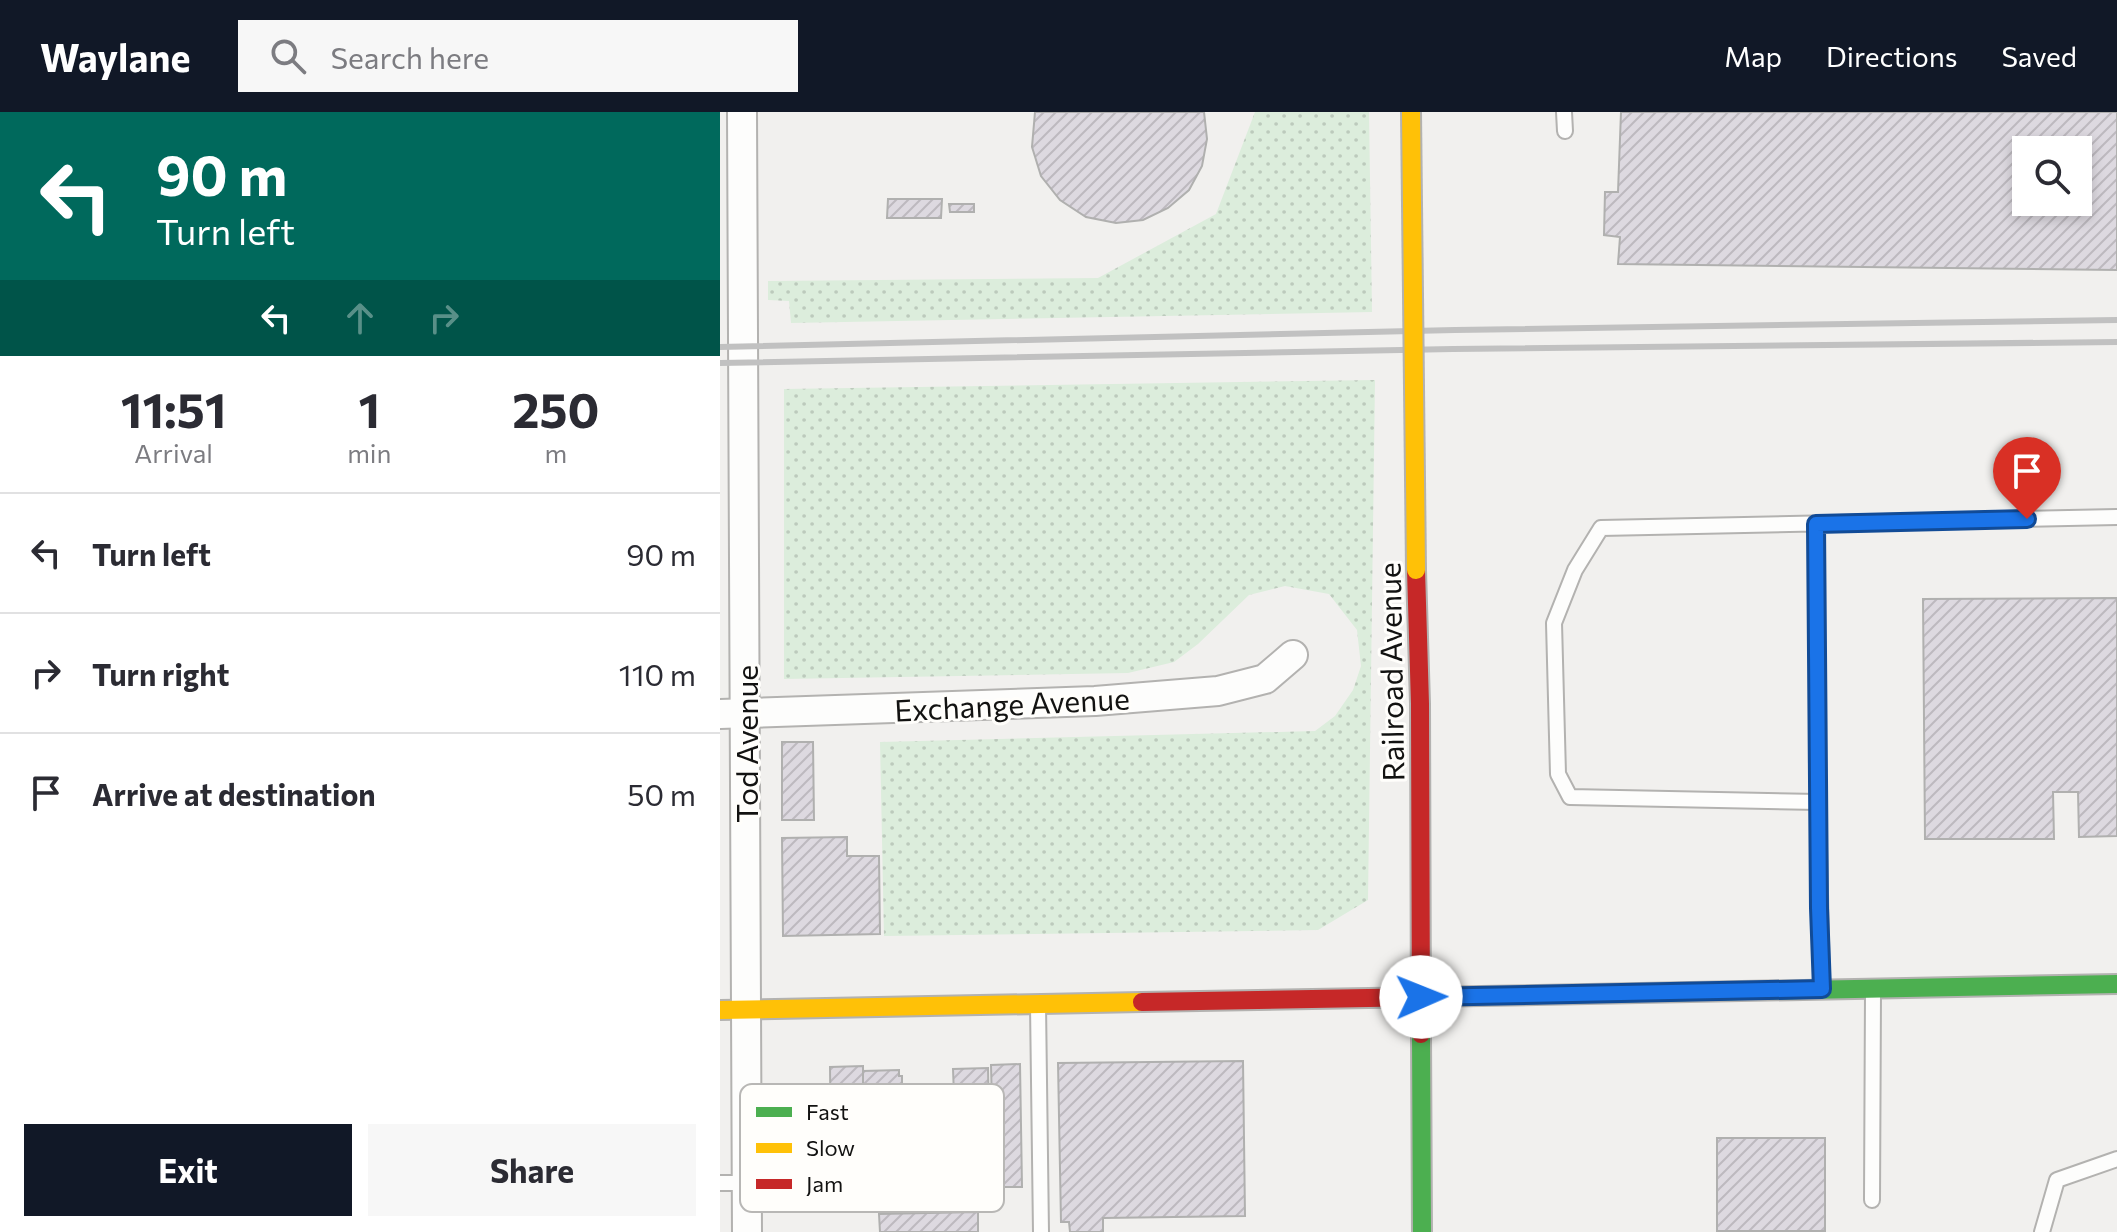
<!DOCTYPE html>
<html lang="en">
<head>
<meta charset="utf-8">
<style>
  :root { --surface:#fff; --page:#f7f7f7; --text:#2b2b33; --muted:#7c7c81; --line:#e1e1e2; --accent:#111827 }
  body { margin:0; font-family:Commissioner,sans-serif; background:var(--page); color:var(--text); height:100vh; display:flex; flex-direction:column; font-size:30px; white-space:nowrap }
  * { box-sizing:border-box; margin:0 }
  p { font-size:26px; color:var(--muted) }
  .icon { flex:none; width:44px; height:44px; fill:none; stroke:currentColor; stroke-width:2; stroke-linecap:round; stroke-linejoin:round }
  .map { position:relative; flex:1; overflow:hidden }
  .side { display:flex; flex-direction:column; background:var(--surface); width:720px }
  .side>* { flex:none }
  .top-card { background:#00695c; color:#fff; overflow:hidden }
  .fabs { position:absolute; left:1292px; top:24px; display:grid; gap:16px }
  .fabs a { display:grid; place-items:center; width:80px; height:80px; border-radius:0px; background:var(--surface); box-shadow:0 4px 12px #0003; font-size:40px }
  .pin { position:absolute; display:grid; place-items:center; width:68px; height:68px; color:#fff; margin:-82px -34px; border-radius:50% 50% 50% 0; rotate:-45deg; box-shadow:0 0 8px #0007 }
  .pin .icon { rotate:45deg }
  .me { position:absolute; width:88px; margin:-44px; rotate:89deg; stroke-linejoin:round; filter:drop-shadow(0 0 6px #0008) }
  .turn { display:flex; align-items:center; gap:28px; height:168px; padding:0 24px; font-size:36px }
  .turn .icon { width:104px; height:104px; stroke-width:2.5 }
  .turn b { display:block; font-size:56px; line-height:68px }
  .lanes { display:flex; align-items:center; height:76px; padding:0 24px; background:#0003; justify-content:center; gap:40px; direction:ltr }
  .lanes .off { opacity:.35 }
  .eta { display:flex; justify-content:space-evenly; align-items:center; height:136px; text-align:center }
  .eta b { font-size:48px; font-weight:700; line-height:56px }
  .cta { display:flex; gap:16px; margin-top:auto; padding:16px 24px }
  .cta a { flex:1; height:92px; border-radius:0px; background:var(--accent); color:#fff; font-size:32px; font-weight:700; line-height:92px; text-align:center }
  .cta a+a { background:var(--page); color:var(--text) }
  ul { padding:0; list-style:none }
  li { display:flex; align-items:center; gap:24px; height:120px; padding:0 24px; border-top:2px solid var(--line) }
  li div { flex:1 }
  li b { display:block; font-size:30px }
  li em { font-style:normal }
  header { display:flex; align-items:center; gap:48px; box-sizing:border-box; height:112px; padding:0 40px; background:var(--accent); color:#fff }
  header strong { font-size:38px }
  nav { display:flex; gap:44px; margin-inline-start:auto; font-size:28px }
  .search { width:560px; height:72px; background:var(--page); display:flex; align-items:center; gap:20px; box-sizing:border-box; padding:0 28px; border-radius:0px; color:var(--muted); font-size:30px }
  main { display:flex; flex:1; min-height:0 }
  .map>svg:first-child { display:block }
  .grass { fill:url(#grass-dots) }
  .building { fill:url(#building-hatch); stroke:#b0b0af; stroke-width:2; fill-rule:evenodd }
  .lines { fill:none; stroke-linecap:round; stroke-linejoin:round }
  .lane-casing { stroke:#b3b2b0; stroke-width:18 }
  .street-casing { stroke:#b3b2b0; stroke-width:32 }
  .fast-casing { stroke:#b3b2b0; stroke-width:22 }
  .slow-casing { stroke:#b3b2b0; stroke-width:22 }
  .jam-casing { stroke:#b3b2b0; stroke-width:22 }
  .lane { stroke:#fdfdfc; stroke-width:14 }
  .street { stroke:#fdfdfc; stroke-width:28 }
  .fast { stroke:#4caf50; stroke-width:18 }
  .slow { stroke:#ffc107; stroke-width:18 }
  .jam { stroke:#c62828; stroke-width:18 }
  .rail { stroke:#c1c1c1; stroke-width:6 }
  .slow-bridge-casing { stroke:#b3b2b0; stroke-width:22; stroke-linecap:butt }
  .slow-bridge { stroke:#ffc107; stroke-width:18 }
  .route-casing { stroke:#114b97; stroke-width:20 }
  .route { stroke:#1a73e8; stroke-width:14 }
  .labels { text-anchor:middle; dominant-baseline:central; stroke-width:6; stroke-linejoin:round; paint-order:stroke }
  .street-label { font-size:30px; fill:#121211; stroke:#fffefb }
  .key { fill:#fffefb; stroke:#b8b7b5; stroke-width:2 }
  .key-label { font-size:22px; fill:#121211 }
</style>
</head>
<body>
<header>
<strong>Waylane</strong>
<div class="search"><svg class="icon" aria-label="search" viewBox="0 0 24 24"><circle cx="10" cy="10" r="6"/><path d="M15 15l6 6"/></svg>Search here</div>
<nav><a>Map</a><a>Directions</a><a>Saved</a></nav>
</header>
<main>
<section class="side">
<div class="top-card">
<div class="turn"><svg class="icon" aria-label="left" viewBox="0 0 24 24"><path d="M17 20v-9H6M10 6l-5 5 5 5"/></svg><div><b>90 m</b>Turn left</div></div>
<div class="lanes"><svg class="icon" aria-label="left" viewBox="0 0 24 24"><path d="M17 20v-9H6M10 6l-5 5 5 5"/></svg><svg class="icon off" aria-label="ahead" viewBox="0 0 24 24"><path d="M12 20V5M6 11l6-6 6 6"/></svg><svg class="icon off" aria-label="right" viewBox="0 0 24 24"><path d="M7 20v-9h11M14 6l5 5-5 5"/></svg></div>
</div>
<div class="eta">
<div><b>11:51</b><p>Arrival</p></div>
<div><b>1</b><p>min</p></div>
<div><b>250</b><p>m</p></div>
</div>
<ul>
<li><svg class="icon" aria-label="left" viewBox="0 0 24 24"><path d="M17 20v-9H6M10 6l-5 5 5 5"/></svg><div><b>Turn left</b></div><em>90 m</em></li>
<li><svg class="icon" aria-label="right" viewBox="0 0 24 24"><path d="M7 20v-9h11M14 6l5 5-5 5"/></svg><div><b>Turn right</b></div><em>110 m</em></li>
<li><svg class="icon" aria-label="arrive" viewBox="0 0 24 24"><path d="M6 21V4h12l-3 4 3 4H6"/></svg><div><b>Arrive at destination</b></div><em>50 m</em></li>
</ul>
<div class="cta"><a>Exit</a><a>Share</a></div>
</section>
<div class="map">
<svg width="1397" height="1120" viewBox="0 0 1397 1120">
  <defs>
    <pattern id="grass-dots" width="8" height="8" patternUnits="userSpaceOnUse" patternTransform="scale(2)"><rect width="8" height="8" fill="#dceddc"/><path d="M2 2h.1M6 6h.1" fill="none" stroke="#bccabc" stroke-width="1.8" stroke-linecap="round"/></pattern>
    <pattern id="building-hatch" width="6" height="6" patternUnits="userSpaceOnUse" patternTransform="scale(2)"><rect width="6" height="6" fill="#ddd9e0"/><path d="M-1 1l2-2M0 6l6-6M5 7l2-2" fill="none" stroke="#bdb9bf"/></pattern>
  </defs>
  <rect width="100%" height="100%" fill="#f1f0ee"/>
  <g class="grass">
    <path d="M 535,0 L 649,0 L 652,200 L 71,211 L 69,189 L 48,188 L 48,169 L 378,166 L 496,102 Z"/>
    <path d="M 655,268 L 648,788 L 598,818 L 164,824 L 160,630 L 595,619 L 615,604 L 633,578 L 641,554 L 637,518 L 609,482 L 565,474 L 529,483 L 478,532 L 454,550 L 408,561 L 64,567 L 64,277 Z"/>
  </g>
  <g class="building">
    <path d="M 315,0 L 484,0 L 487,27 L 482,54 L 469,78 L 448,96 L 423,108 L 396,111 L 366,105 L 340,88 L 321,64 L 312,35 Z"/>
    <path d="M 901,0 L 1397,0 L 1397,158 L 898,152 L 900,125 L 884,123 L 885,80 L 898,80 ZM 1306,38 L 1358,38 L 1358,90 L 1306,90 Z"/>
    <path d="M 168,87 L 222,87 L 221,106 L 167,106 Z"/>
    <path d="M 229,92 L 254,92 L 254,100 L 230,100 Z"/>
    <path d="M 1397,486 L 1397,724 L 1359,725 L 1358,680 L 1333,680 L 1334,727 L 1205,727 L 1203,487 Z"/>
    <path d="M 62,630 L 93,630 L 94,708 L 62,708 Z"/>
    <path d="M 127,725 L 127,744 L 159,744 L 160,822 L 63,824 L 62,726 Z"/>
    <path d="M 523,949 L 525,1104 L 383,1106 L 383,1120 L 350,1120 L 349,1110 L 341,1110 L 338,951 Z"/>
    <path d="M 300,952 L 302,1075 L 274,1075 L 271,953 Z"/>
    <path d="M 143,954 L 144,1052 L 111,1053 L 110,955 Z"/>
    <path d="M 268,956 L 269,1009 L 235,1010 L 233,957 Z"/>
    <path d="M 179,958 L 179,964 L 182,964 L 182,974 L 179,974 L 180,1011 L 143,1012 L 143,959 Z"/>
    <rect x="997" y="1026" width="108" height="93"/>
    <path d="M 258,1100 L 258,1120 L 160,1120 L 159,1102 Z"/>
  </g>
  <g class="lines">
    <g class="lane-casing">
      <g id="lane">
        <path d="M 844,0 L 845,19"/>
        <path d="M 1096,412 L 1098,690 L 850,685 L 838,662 L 834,511 L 855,458 L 881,416 L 1397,405"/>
        <path d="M 1098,690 L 1102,874"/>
        <path d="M 318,893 L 321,1120"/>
        <path d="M 0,1071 L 27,1071"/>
        <path d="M 1152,1088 L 1153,881"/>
        <path d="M 1322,1120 L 1337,1068 L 1397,1047"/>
      </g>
    </g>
    <g class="street-casing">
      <g id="street">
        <path d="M 22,0 L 27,1120"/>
        <path d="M 0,602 L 375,589 L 498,579 L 545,567 L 573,543"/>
      </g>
    </g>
    <g class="fast-casing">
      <g id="fast">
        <path d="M 761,884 L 1397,872"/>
        <path d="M 701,922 L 702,1120"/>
      </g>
    </g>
    <g class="slow-casing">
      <path id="slow" d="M 0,898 L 422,890"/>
    </g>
    <g class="jam-casing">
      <g id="jam">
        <path d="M 696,458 L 700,592 L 701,922"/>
        <path d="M 422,890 L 761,884"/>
      </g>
    </g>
    <use href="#lane" class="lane"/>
    <use href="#street" class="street"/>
    <use href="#fast" class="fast"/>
    <use href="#slow" class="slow"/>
    <use href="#jam" class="jam"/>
    <g class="rail">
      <path d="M 0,235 L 735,218 L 1397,208"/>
      <path d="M 0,251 L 733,237 L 1397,230"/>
    </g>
    <g class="slow-bridge-casing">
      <path id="slow-bridge" d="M 691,0 L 696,458"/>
    </g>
    <use href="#slow-bridge" class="slow-bridge"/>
  </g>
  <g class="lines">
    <g class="route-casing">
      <path id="route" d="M 701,885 L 1102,877 L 1099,796 L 1096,412 L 1307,407"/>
    </g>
    <use href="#route" class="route"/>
  </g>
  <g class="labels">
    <g class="street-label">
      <text transform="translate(670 560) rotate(-91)">Railroad Avenue</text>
      <text transform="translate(292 591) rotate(-3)">Exchange Avenue</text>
      <text transform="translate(25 632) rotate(-90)">Tod Avenue</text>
    </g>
  </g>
  <rect x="20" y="972" width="264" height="128" rx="12" class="key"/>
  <rect x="36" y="995" width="36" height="10" fill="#4caf50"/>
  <rect x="36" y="1031" width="36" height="10" fill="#ffc107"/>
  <rect x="36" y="1067" width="36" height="10" fill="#c62828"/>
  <g class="key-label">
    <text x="86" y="1008">Fast</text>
    <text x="86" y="1044">Slow</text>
    <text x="86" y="1080">Jam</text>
  </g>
</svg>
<div class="fabs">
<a><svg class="icon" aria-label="search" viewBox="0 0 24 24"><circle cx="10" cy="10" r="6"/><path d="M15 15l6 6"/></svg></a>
</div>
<div class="pin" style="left:1307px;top:407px;background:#d93025"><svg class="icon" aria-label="arrive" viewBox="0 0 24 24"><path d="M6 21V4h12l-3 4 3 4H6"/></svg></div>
<svg class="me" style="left:701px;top:885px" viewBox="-20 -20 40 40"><circle r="19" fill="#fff"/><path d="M0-13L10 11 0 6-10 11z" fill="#1a73e8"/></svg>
</div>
</main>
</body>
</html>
